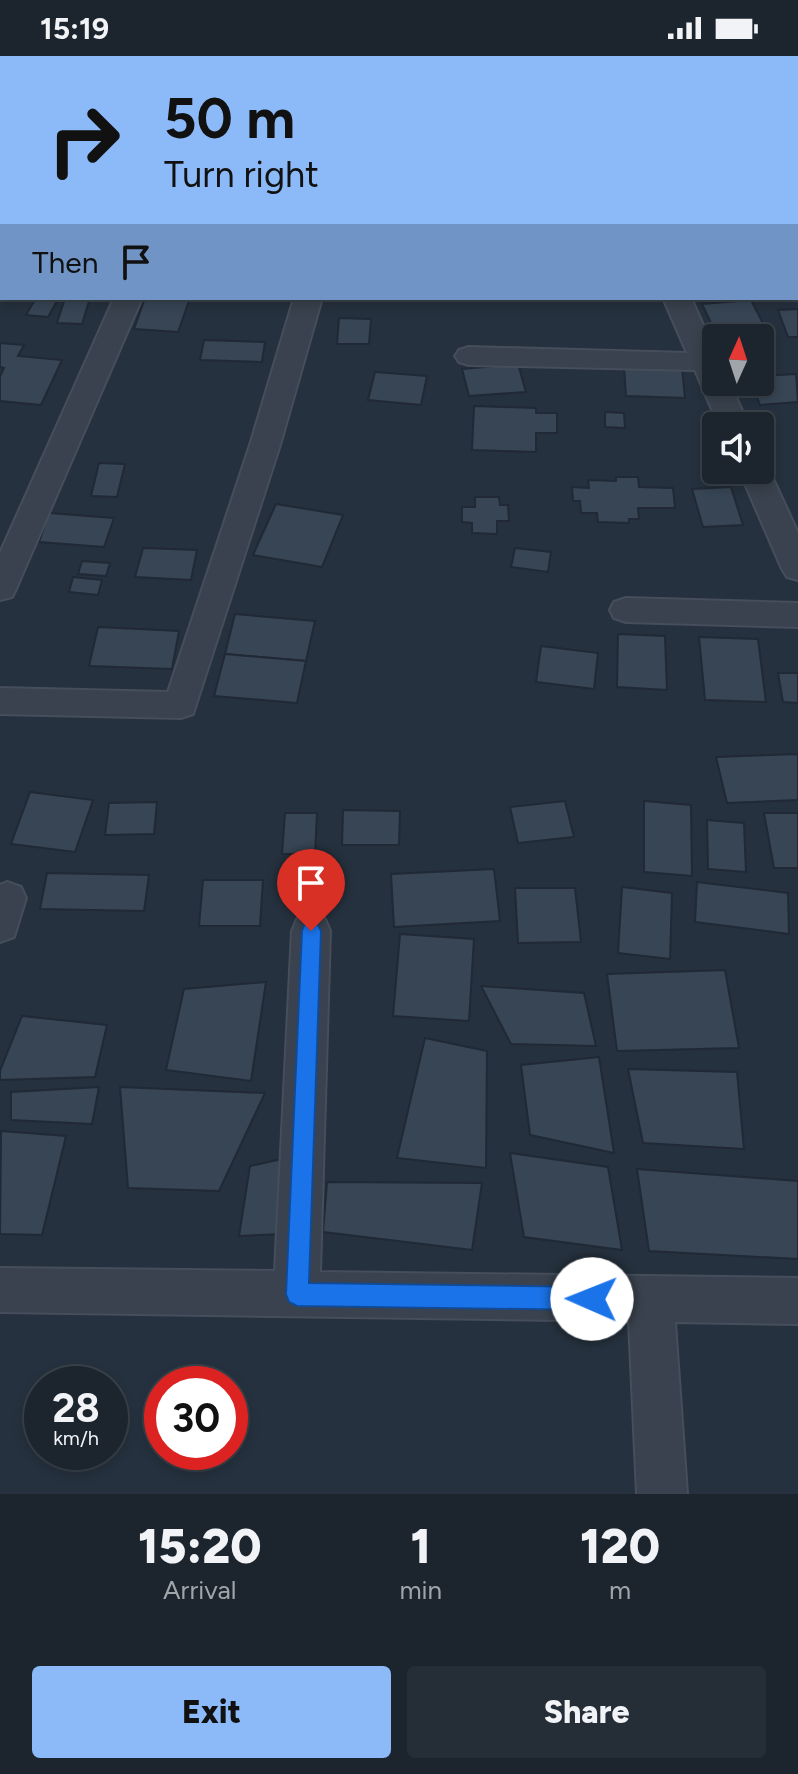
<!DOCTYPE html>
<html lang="en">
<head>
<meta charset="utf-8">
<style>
  :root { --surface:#1c252e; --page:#252d36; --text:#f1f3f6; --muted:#a0a5aa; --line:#3a424a; --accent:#8cb9f7 }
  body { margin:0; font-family:Figtree,sans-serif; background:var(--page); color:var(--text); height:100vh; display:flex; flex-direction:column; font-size:30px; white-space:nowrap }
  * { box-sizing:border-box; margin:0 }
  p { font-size:26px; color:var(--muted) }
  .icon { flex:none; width:44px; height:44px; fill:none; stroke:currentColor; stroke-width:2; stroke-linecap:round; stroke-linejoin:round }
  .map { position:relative; height:1438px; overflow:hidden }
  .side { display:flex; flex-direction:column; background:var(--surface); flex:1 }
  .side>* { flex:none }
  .guide { position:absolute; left:0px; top:0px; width:798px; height:244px; box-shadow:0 4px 12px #0003,0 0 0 2px var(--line); background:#8cb9f7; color:#111; overflow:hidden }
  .needle { width:52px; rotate:3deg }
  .buttons { position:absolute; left:702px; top:268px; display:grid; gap:16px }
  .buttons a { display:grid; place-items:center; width:72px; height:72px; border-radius:8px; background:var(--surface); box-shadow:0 4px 12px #0003,0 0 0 2px var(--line); font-size:40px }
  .speed { position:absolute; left:24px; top:1310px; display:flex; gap:16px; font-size:40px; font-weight:700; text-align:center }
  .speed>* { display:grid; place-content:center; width:104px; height:104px; border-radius:50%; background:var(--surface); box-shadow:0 4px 12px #0003,0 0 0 2px var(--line); line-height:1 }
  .speed small { font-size:20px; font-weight:400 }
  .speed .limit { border:12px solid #d22; background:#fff; color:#111 }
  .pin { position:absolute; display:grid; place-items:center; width:68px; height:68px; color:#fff; margin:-82px -34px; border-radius:50% 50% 50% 0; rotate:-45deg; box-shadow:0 0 8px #0007 }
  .pin .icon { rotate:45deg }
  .me { position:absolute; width:88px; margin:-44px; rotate:271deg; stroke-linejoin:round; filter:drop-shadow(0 0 6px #0008) }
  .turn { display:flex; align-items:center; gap:28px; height:168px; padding:0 32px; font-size:36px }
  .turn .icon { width:104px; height:104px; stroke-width:2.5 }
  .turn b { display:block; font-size:56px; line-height:68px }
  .then { display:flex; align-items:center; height:76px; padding:0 32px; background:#0003; gap:16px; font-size:30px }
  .eta { display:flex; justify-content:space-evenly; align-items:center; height:136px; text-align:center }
  .eta b { font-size:48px; font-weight:800; line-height:56px }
  .button { display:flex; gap:16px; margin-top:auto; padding:16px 32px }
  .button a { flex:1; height:92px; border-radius:8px; background:var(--accent); color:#111; font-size:32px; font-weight:800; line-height:92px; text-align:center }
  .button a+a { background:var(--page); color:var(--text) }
  .status { display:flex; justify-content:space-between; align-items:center; height:56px; padding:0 40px; background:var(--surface); direction:ltr }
  .status svg { height:22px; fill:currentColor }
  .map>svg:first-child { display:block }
  .building { fill:#374554; stroke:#202935; stroke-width:2 }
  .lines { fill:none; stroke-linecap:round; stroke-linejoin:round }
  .street-casing { stroke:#454e5a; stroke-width:4 }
  .secondary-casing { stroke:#454e5a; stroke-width:4 }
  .street { fill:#39424e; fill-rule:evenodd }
  .secondary { fill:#475261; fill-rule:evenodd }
  .route { fill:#1a73e8; stroke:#114b97; stroke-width:2 }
</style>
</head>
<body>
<div class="status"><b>15:19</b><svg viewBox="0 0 49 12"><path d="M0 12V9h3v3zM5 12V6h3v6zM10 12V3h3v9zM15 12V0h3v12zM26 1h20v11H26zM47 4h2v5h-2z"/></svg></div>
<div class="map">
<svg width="798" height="1438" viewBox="0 0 798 1438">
  <rect width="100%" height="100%" fill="#25313e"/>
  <g class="building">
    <path d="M 36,242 L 57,245 L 48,261 L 26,259 Z"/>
    <path d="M 65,242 L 90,242 L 82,268 L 57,267 Z"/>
    <path d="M 145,242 L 190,242 L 178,276 L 134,273 Z"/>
    <path d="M 751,244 L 772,285 L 760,286 L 760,282 L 718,282 L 702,248 Z"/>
    <path d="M 798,253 L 798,281 L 788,281 L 778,254 Z"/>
    <path d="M 339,262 L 371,263 L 369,288 L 337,288 Z"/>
    <path d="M 204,284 L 265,286 L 262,306 L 200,304 Z"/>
    <path d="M 0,287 L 24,289 L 18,300 L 62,304 L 41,349 L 0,345 L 0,320 L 4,312 L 0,311 Z"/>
    <path d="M 518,308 L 526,336 L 469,340 L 462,313 Z"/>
    <path d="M 624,310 L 682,312 L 685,342 L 626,340 Z"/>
    <path d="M 375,316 L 427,320 L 421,349 L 368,344 Z"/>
    <path d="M 796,318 L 798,346 L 760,349 L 751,326 L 760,326 L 760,320 Z"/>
    <path d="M 474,350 L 536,352 L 536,357 L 557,357 L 557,377 L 536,377 L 536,396 L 472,394 Z"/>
    <path d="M 605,356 L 624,357 L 625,372 L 605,371 Z"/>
    <path d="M 99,407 L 125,408 L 117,441 L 91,440 Z"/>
    <path d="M 616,421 L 638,421 L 639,431 L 673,432 L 675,452 L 638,452 L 639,463 L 629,463 L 629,467 L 598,466 L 597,457 L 581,457 L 580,445 L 573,445 L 572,431 L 589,432 L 588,424 L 616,425 Z"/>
    <path d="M 731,431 L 743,469 L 703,471 L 692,433 Z"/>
    <path d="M 475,441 L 499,441 L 500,449 L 508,449 L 509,465 L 497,465 L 497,478 L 472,477 L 472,467 L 462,466 L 462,451 L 475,451 Z"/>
    <path d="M 276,448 L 343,459 L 322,511 L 253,499 Z"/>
    <path d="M 49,457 L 114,462 L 104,491 L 39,486 Z"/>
    <path d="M 143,492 L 197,494 L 191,524 L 135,521 Z"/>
    <path d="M 515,492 L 551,496 L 548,516 L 511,511 Z"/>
    <path d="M 82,505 L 110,507 L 106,520 L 78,518 Z"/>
    <path d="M 73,521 L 102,524 L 98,539 L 69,536 Z"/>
    <path d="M 235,558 L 315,565 L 306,605 L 225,598 Z"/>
    <path d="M 98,571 L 179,575 L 172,613 L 89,610 Z"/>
    <path d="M 618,578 L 665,580 L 667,634 L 617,631 Z"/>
    <path d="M 699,581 L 758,583 L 766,646 L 705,644 Z"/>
    <path d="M 541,590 L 598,597 L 594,633 L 536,626 Z"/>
    <path d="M 225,598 L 306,605 L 297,647 L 214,640 Z"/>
    <path d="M 778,617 L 798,617 L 798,647 L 783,646 Z"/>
    <path d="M 798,698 L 798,744 L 727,747 L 716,701 Z"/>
    <path d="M 30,736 L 93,744 L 75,796 L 11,788 Z"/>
    <path d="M 565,745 L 574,781 L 518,787 L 510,751 Z"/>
    <path d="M 644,745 L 691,749 L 692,820 L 644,816 Z"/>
    <path d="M 157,746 L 154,778 L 105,779 L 109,747 Z"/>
    <path d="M 343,754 L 400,755 L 399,789 L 342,789 Z"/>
    <path d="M 285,757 L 317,757 L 315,798 L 282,798 Z"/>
    <path d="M 764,757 L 798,757 L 798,812 L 774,812 Z"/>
    <path d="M 707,764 L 744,767 L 746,816 L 708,813 Z"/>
    <path d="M 494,813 L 500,865 L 394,871 L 391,818 Z"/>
    <path d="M 47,817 L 149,819 L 144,855 L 40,853 Z"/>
    <path d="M 203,824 L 263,824 L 260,870 L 199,870 Z"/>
    <path d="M 697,826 L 788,837 L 789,878 L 695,866 Z"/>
    <path d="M 622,831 L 672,837 L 670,903 L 618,897 Z"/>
    <path d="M 515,832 L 575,832 L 581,886 L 518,887 Z"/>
    <path d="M 400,878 L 474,883 L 469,965 L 393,960 Z"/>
    <path d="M 725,914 L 739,992 L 617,995 L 607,918 Z"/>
    <path d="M 266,926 L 251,1025 L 166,1014 L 184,933 Z"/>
    <path d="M 481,930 L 584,937 L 596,990 L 511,988 Z"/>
    <path d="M 22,960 L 107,969 L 95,1021 L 0,1024 L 0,1015 Z"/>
    <path d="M 425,982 L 487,995 L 486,1112 L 397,1102 Z"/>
    <path d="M 599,1001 L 614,1097 L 530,1079 L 521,1009 Z"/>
    <path d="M 628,1013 L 737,1016 L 744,1093 L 643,1087 Z"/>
    <path d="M 99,1031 L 92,1068 L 11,1064 L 11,1036 Z"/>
    <path d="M 120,1031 L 265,1037 L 219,1135 L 128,1132 Z"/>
    <path d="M 1,1075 L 66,1080 L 42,1179 L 0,1178 Z"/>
    <path d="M 510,1097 L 608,1111 L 622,1194 L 524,1181 Z"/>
    <path d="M 282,1103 L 282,1178 L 239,1180 L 250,1110 Z"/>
    <path d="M 637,1113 L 798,1125 L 798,1203 L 649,1195 Z"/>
    <path d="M 327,1126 L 482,1127 L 472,1194 L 323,1176 Z"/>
  </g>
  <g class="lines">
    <g class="street-casing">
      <g id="street">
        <path d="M 684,0 L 706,0 L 707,2 L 685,2 Z"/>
        <path d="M 114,242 L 142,242 L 16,533 L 12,541 L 0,544 L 0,497 Z"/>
        <path d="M 294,242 L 322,242 L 280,389 L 193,658 L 181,662 L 0,658 L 0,632 L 168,636 L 250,389 Z"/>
        <path d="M 663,242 L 691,242 L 716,298 L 716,326 L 729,326 L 749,370 L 719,370 L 695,314 L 469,309 L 459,306 L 455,300 L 459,294 L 469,291 L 687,297 Z"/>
        <path d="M 760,406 L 769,414 L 798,477 L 798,524 L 787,521 L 782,513 L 739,414 L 760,414 Z"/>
        <path d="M 626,542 L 798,547 L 798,571 L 626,566 L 614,562 L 610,554 L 614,546 Z"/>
        <path d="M 7,826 L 21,831 L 26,842 L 14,881 L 0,886 L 0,829 Z"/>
        <path d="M 311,859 L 325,863 L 330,875 L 320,1216 L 798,1222 L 798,1268 L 675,1266 L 687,1438 L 637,1438 L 629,1265 L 0,1256 L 0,1212 L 275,1215 L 292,875 L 297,863 Z"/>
      </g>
    </g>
    <g class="secondary-casing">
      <g id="secondary">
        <path d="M 796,123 L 798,123 L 796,142 Z"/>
        <rect x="0" y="157" width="2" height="18"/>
      </g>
    </g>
    <use href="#street" class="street"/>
    <use href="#secondary" class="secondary"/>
  </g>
  <path class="route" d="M 311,867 L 318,869 L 321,875 L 309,1227 L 592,1231 L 600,1235 L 604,1243 L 600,1251 L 592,1254 L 297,1250 L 289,1246 L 286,1238 L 302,875 L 304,869 Z"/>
</svg>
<div class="buttons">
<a><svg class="needle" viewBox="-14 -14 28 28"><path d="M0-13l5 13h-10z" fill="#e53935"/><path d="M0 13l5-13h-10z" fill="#a0a5aa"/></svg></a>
<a><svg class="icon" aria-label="sound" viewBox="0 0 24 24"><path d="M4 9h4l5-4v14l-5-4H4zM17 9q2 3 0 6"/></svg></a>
</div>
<div class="speed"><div>28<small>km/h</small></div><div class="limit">30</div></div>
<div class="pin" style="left:311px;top:875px;background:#d93025"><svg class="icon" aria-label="arrive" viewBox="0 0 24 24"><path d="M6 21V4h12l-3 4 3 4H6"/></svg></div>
<svg class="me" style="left:592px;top:1243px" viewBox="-20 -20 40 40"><circle r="19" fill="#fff"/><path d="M0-13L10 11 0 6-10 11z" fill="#1a73e8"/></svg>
<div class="guide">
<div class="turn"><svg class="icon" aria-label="right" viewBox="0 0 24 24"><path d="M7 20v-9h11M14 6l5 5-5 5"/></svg><div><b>50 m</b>Turn right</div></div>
<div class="then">Then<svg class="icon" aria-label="arrive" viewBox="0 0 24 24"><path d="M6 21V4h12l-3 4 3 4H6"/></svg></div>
</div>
</div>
<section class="side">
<div class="eta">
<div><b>15:20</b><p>Arrival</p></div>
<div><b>1</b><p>min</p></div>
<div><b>120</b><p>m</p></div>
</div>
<div class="button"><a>Exit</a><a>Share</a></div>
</section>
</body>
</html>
